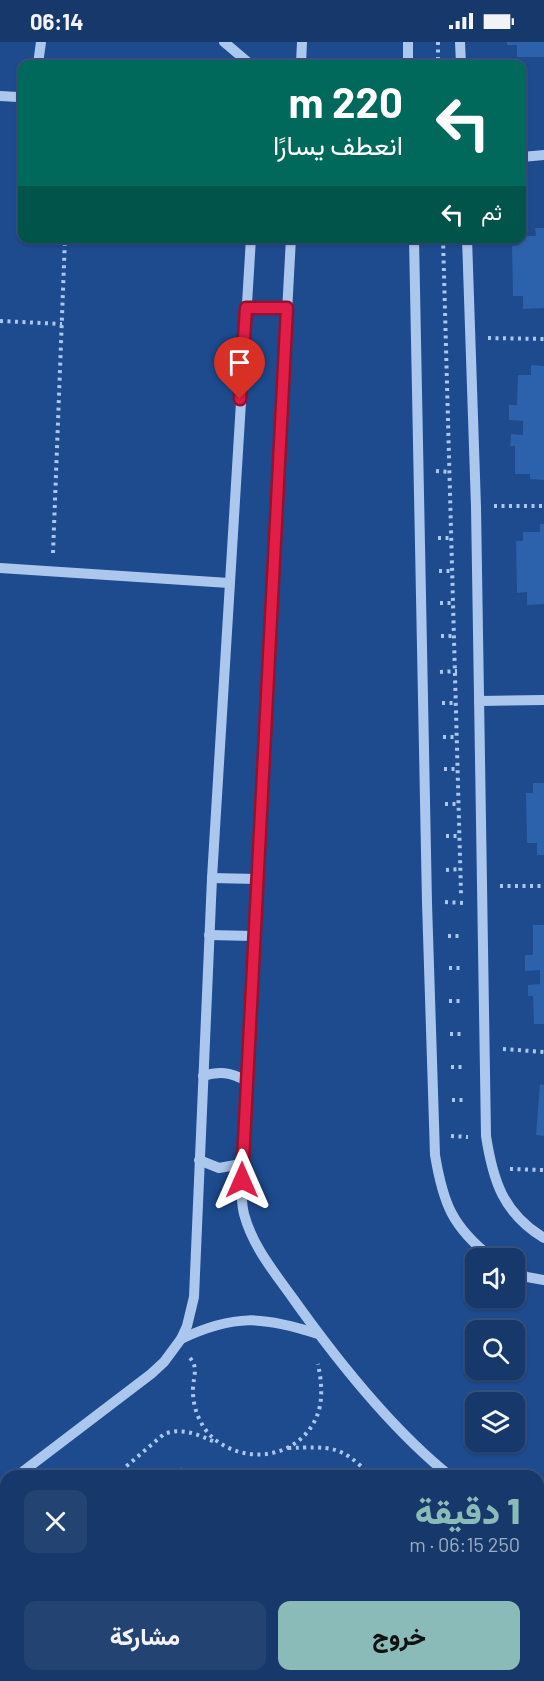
<!DOCTYPE html>
<html lang="ar">
<head>
<meta charset="utf-8">
<style>
  :root { --surface:#16386a; --page:#234372; --text:#f1f3f6; --muted:#9eacc1; --line:#35527e; --accent:#8bbbb9 }
  body { margin:0; font-family:Barlow,Vazirmatn,sans-serif; background:var(--page); color:var(--text); direction:rtl; height:100vh; display:flex; flex-direction:column; font-size:22px; white-space:nowrap }
  * { box-sizing:border-box; margin:0 }
  p { font-size:20px; color:var(--muted) }
  .icon { flex:none; width:33px; height:33px; fill:none; stroke:currentColor; stroke-width:2; stroke-linecap:round; stroke-linejoin:round }
  .map { position:relative; flex:1; overflow:hidden; direction:ltr }
  .details { position:absolute; left:0px; top:1428px; width:544px; height:212px; display:flex; flex-direction:column; background:var(--surface); border-radius:18px 18px 0 0; box-shadow:0 2px 4px #0004,0 0 0 2px var(--line); direction:rtl }
  .details>* { flex:none }
  .top-card { position:absolute; left:18px; top:18px; width:508px; height:183px; border-radius:12px; box-shadow:0 2px 4px #0004,0 0 0 2px var(--line); direction:rtl; background:#00695c; color:#fff; overflow:hidden }
  .buttons { position:absolute; left:465px; top:1206px; display:grid; gap:12px }
  .buttons a { display:grid; place-items:center; width:60px; height:60px; border-radius:12px; background:var(--surface); box-shadow:0 2px 4px #0004,0 0 0 2px var(--line); font-size:30px }
  .pin { position:absolute; display:grid; place-items:center; width:51px; height:51px; color:#fff; margin:-62px -26px; border-radius:50% 50% 50% 0; rotate:-45deg; box-shadow:0 0 6px #0007 }
  .pin .icon { rotate:45deg }
  .me { position:absolute; width:66px; margin:-33px; rotate:0deg; stroke-linejoin:round; filter:drop-shadow(0 0 4px #0008) }
  .turn { display:flex; align-items:center; gap:21px; height:126px; padding:0 24px; font-size:27px }
  .turn .icon { width:78px; height:78px; stroke-width:2.5 }
  .turn b { display:block; font-size:42px; line-height:51px }
  .then { display:flex; align-items:center; height:57px; padding:0 24px; background:#0003; gap:12px; font-size:22px }
  .round { display:grid; place-items:center; flex:none; width:63px; height:63px; border-radius:12px; background:var(--page) }
  .head { display:flex; align-items:center; justify-content:space-between; height:102px; padding:0 24px }
  h1 { font-size:36px; font-weight:800; line-height:45px; color:var(--accent) }
  .button { display:flex; gap:12px; margin-top:auto; padding:12px 24px }
  .button a { flex:1; height:69px; border-radius:12px; background:var(--accent); color:#111; font-size:24px; font-weight:800; line-height:69px; text-align:center }
  .button a+a { background:var(--page); color:var(--text) }
  .status { display:flex; justify-content:space-between; align-items:center; height:42px; padding:0 30px; background:var(--surface); direction:ltr }
  .status svg { height:16px; fill:currentColor }
  .map>svg:first-child { display:block }
  .building { fill:#2c61ab }
  .lines { fill:none; stroke-linecap:round; stroke-linejoin:round }
  .path { stroke:#abc7ed; stroke-width:4; stroke-dasharray:3 4.5; stroke-linecap:butt }
  .minor { stroke:#abc7ed; stroke-width:10 }
  .route-casing { stroke:#92132f; stroke-width:15 }
  .route { stroke:#e11d48; stroke-width:10 }
</style>
</head>
<body>
<div class="status"><b>06:14</b><svg viewBox="0 0 49 12"><path d="M0 12V9h3v3zM5 12V6h3v6zM10 12V3h3v9zM15 12V0h3v12zM26 1h20v11H26zM47 4h2v5h-2z"/></svg></div>
<div class="map">
<svg width="544" height="1639" viewBox="0 0 544 1639">
  <rect width="100%" height="100%" fill="#1d4b8e"/>
  <g class="building">
    <path d="M 507,0 L 544,0 L 544,15 L 517,15 L 517,3 L 507,3 Z"/>
    <path d="M 535,186 L 544,186 L 544,266 L 523,267 L 523,254 L 513,254 L 512,204 L 519,203 L 518,196 L 522,196 L 522,194 L 536,194 Z"/>
    <path d="M 531,323 L 544,324 L 544,438 L 530,437 L 530,432 L 515,432 L 515,404 L 510,404 L 511,392 L 523,393 L 523,379 L 509,378 L 509,363 L 517,363 L 518,333 L 531,333 Z"/>
    <path d="M 540,482 L 544,482 L 544,562 L 527,563 L 527,550 L 517,551 L 516,499 L 523,499 L 523,490 L 540,490 Z"/>
    <path d="M 533,741 L 544,741 L 544,813 L 537,813 L 537,801 L 527,801 L 526,751 L 533,751 Z"/>
    <path d="M 533,883 L 544,883 L 544,982 L 534,982 L 533,954 L 528,954 L 528,943 L 540,942 L 540,928 L 525,929 L 525,913 L 533,913 Z"/>
    <path d="M 540,1042 L 544,1043 L 544,1094 L 536,1093 Z"/>
  </g>
  <g class="lines">
    <g class="path">
      <path d="M 438,0 L 438,22"/>
      <path d="M 443,196 L 461,852"/>
      <path d="M 0,279 L 62,282"/>
      <path d="M 488,296 L 544,297"/>
      <path d="M 436,429 L 449,430"/>
      <path d="M 494,464 L 544,464"/>
      <path d="M 438,496 L 451,496"/>
      <path d="M 53,511 L 65,196"/>
      <path d="M 439,529 L 452,529"/>
      <path d="M 440,561 L 453,561"/>
      <path d="M 441,594 L 454,594"/>
      <path d="M 440,630 L 457,629"/>
      <path d="M 442,661 L 456,661"/>
      <path d="M 443,695 L 457,695"/>
      <path d="M 444,727 L 457,727"/>
      <path d="M 445,762 L 459,762"/>
      <path d="M 446,794 L 459,794"/>
      <path d="M 446,828 L 460,827"/>
      <path d="M 500,844 L 544,844"/>
      <path d="M 445,860 L 464,861"/>
      <path d="M 448,894 L 462,894"/>
      <path d="M 449,926 L 463,926"/>
      <path d="M 449,959 L 464,959"/>
      <path d="M 450,992 L 465,992"/>
      <path d="M 503,1007 L 544,1010"/>
      <path d="M 451,1025 L 466,1025"/>
      <path d="M 452,1058 L 467,1058"/>
      <path d="M 451,1094 L 468,1095"/>
      <path d="M 510,1127 L 544,1128"/>
      <path d="M 190,1316 C 198,1325 194,1333 193,1345 C 192,1363 199,1383 212,1395 C 247,1426 305,1415 319,1368 C 323,1352 321,1337 318,1322"/>
      <path d="M 288,1406 C 331,1405 340,1402 371,1434"/>
      <path d="M 115,1434 L 164,1392 C 183,1385 199,1393 217,1401"/>
      <path d="M 167,1434 L 179,1427 L 195,1434"/>
    </g>
    <g class="minor">
      <path d="M 224,0 L 250,22"/>
      <path d="M 408,0 L 408,22"/>
      <path d="M 460,0 L 461,22"/>
      <path d="M 38,22 L 41,0"/>
      <path d="M 301,22 L 302,0"/>
      <path d="M 0,54 L 18,55 L 22,52"/>
      <path d="M 522,115 L 544,113"/>
      <path d="M 291,196 L 241,1122 C 242,1137 240,1157 244,1172 C 252,1203 274,1230 292,1255 C 336,1317 390,1386 450,1434"/>
      <path d="M 414,196 L 427,861 L 435,1113 C 443,1161 452,1185 492,1216"/>
      <path d="M 467,196 L 476,465 L 486,1094 C 493,1139 503,1171 544,1196"/>
      <path d="M 246,265 L 287,266"/>
      <path d="M 0,526 L 229,541"/>
      <path d="M 479,659 L 544,658"/>
      <path d="M 212,836 L 257,837"/>
      <path d="M 209,893 L 254,894"/>
      <path d="M 203,1034 C 219,1029 231,1030 246,1039"/>
      <path d="M 199,1118 L 219,1126 L 241,1122"/>
      <path d="M 514,1229 L 527,1235 L 544,1238"/>
      <path d="M 181,1297 C 234,1272 263,1274 318,1292"/>
      <path d="M 17,1434 L 151,1332 L 164,1320 L 181,1297 L 187,1284 L 194,1255 L 212,836 L 251,196"/>
      <path d="M 0,1447 L 6,1442"/>
      <path d="M 538,1500 L 544,1503"/>
      <path d="M 0,1512 L 6,1513"/>
      <path d="M 538,1545 L 544,1545"/>
      <path d="M 0,1556 L 6,1556"/>
      <path d="M 538,1589 L 544,1590"/>
      <path d="M 0,1607 L 6,1608"/>
      <path d="M 423,1634 L 512,1639"/>
    </g>
  </g>
  <g class="lines">
    <g class="route-casing">
      <path id="route" d="M 240,357 L 246,266 L 287,266 L 242,1138"/>
    </g>
    <use href="#route" class="route"/>
  </g>
</svg>
<div class="buttons">
<a><svg class="icon" aria-label="sound" viewBox="0 0 24 24"><path d="M4 9h4l5-4v14l-5-4H4zM17 9q2 3 0 6"/></svg></a>
<a><svg class="icon" aria-label="search" viewBox="0 0 24 24"><circle cx="10" cy="10" r="6"/><path d="M15 15l6 6"/></svg></a>
<a><svg class="icon" aria-label="layers" viewBox="0 0 24 24"><path d="M12 4l9 5-9 5-9-5zM3 14l9 5 9-5"/></svg></a>
</div>
<div class="pin" style="left:240px;top:357px;background:#d93025"><svg class="icon" aria-label="arrive" viewBox="0 0 24 24"><path d="M6 21V4h12l-3 4 3 4H6"/></svg></div>
<svg class="me" style="left:242px;top:1138px" viewBox="-20 -20 40 40"><path d="M0-17L14 15 0 8-14 15z" fill="#e11d48" stroke="#fff" stroke-width="4"/></svg>
<div class="top-card">
<div class="turn"><svg class="icon" aria-label="left" viewBox="0 0 24 24"><path d="M17 20v-9H6M10 6l-5 5 5 5"/></svg><div><b>220 m</b>انعطف يسارًا</div></div>
<div class="then">ثم<svg class="icon" aria-label="left" viewBox="0 0 24 24"><path d="M17 20v-9H6M10 6l-5 5 5 5"/></svg></div>
</div>
<section class="details">
<div class="head"><div><h1>1 دقيقة</h1><p>250 m · 06:15</p></div><a class="round"><svg class="icon" aria-label="close" viewBox="0 0 24 24"><path d="M6 6l12 12M18 6L6 18"/></svg></a></div>
<div class="button"><a>خروج</a><a>مشاركة</a></div>
</section>
</div>
</body>
</html>
